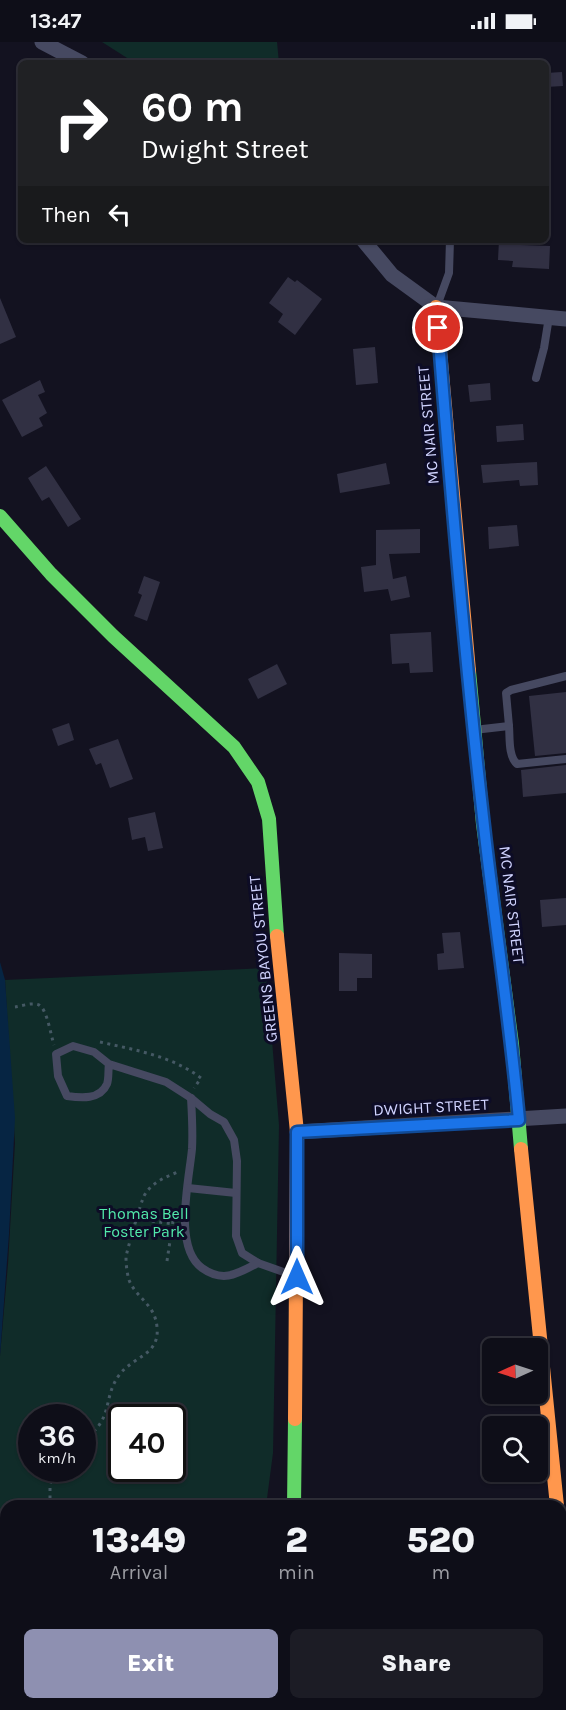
<!DOCTYPE html>
<html lang="en">
<head>
<meta charset="utf-8">
<style>
  :root { --surface:#0e0e18; --page:#1c1c25; --text:#f1f3f6; --muted:#9b9ca2; --line:#2e2e37; --accent:#8e90b1 }
  body { margin:0; font-family:Karla,sans-serif; background:var(--page); color:var(--text); height:100vh; display:flex; flex-direction:column; font-size:22px; white-space:nowrap }
  * { box-sizing:border-box; margin:0 }
  p { font-size:20px; color:var(--muted) }
  .icon { flex:none; width:33px; height:33px; fill:none; stroke:currentColor; stroke-width:2; stroke-linecap:round; stroke-linejoin:round }
  .map { position:relative; flex:1; overflow:hidden }
  .drawer { position:absolute; left:0px; top:1458px; width:567px; height:210px; display:flex; flex-direction:column; background:var(--surface); border-radius:18px 18px 0 0; box-shadow:0 2px 4px #0004,0 0 0 2px var(--line) }
  .drawer>* { flex:none }
  .top-card { position:absolute; left:18px; top:18px; width:531px; height:183px; border-radius:9px; box-shadow:0 2px 4px #0004,0 0 0 2px var(--line); background:#202124; color:#fff; overflow:hidden }
  .needle { width:39px; rotate:267deg }
  .controls { position:absolute; left:482px; top:1296px; display:grid; gap:12px }
  .controls a { display:grid; place-items:center; width:66px; height:66px; border-radius:9px; background:var(--surface); box-shadow:0 2px 4px #0004,0 0 0 2px var(--line); font-size:30px }
  .speed { position:absolute; left:18px; top:1362px; display:flex; gap:12px; font-size:30px; font-weight:700; text-align:center }
  .speed>* { display:grid; place-content:center; width:78px; height:78px; border-radius:50%; background:var(--surface); box-shadow:0 2px 4px #0004,0 0 0 2px var(--line); line-height:1 }
  .speed small { font-size:15px; font-weight:400 }
  .speed .limit { border:3px solid #111; border-radius:9px; background:#fff; color:#111 }
  .pin { position:absolute; display:grid; place-items:center; width:51px; height:51px; color:#fff; margin:-26px; border:3px solid #fff; border-radius:50%; box-shadow:0 2px 6px #0007 }
  .me { position:absolute; width:66px; margin:-33px; rotate:0deg; stroke-linejoin:round; filter:drop-shadow(0 0 4px #0008) }
  .turn { display:flex; align-items:center; gap:21px; height:126px; padding:0 24px; font-size:27px }
  .turn .icon { width:78px; height:78px; stroke-width:2.5 }
  .turn b { display:block; font-size:42px; line-height:51px }
  .then { display:flex; align-items:center; height:57px; padding:0 24px; background:#0003; gap:12px; font-size:22px }
  .eta { display:flex; justify-content:space-evenly; align-items:center; height:102px; text-align:center }
  .eta b { font-size:36px; font-weight:800; line-height:42px }
  .cta { display:flex; gap:12px; margin-top:auto; padding:12px 24px }
  .cta a { flex:1; height:69px; border-radius:9px; background:var(--accent); color:#fff; font-size:24px; font-weight:800; line-height:69px; text-align:center }
  .cta a+a { background:var(--page); color:var(--text) }
  .status { display:flex; justify-content:space-between; align-items:center; height:42px; padding:0 30px; background:var(--surface); direction:ltr }
  .status svg { height:16px; fill:currentColor }
  .map>svg:first-child { display:block }
  .green { fill:#102c29; fill-rule:evenodd }
  .water { fill:#062543 }
  .building { fill:#313043 }
  .lines { fill:none; stroke-linecap:round; stroke-linejoin:round }
  .path { stroke:#455964; stroke-width:3; stroke-dasharray:3 4.5; stroke-linecap:butt }
  .lane { stroke:#464961; stroke-width:8 }
  .street { stroke:#464961; stroke-width:15 }
  .fast { stroke:#63d668; stroke-width:14 }
  .slow { stroke:#ff974d; stroke-width:14 }
  .route-casing { stroke:#114b97; stroke-width:15 }
  .route { stroke:#1a73e8; stroke-width:10 }
  .labels { text-anchor:middle; dominant-baseline:central; stroke-width:6; stroke-linejoin:round; paint-order:stroke }
  .street-label { font-size:16px; fill:#d1d4ff; stroke:#0d0c26 }
  .park-label { font-size:16px; fill:#52eaab; stroke:#0d0c26 }
</style>
</head>
<body>
<div class="status"><b>13:47</b><svg viewBox="0 0 49 12"><path d="M0 12V9h3v3zM5 12V6h3v6zM10 12V3h3v9zM15 12V0h3v12zM26 1h20v11H26zM47 4h2v5h-2z"/></svg></div>
<div class="map">
<svg width="566" height="1668" viewBox="0 0 566 1668">
  <rect width="100%" height="100%" fill="#131220"/>
  <g class="green">
    <path d="M 102,0 L 277,0 L 279,21 L 135,21 Z"/>
    <path d="M 266,926 L 279,1083 L 273,1411 L 266,1464 L 6,1464 L 6,1662 L 216,1662 L 215,1668 L 0,1668 L 0,1314 L 8,1222 L 15,1101 L 5,938 ZM 32,1376 L 82,1376 L 82,1426 L 32,1426 ZM 122,1376 L 172,1376 L 172,1426 L 122,1426 Z"/>
  </g>
  <path class="water" d="M 0,920 L 5,938 L 15,1076 L 9,1192 L 0,1314 Z"/>
  <g class="building">
    <path d="M 562,30 L 563,44 L 546,45 L 546,31 Z"/>
    <path d="M 499,198 L 521,198 L 521,203 L 550,204 L 549,227 L 512,225 L 513,219 L 498,218 Z"/>
    <path d="M 288,235 L 295,240 L 297,238 L 322,257 L 295,293 L 278,280 L 283,272 L 269,261 Z"/>
    <path d="M 0,256 L 16,295 L 0,302 Z"/>
    <path d="M 375,305 L 378,341 L 356,343 L 353,307 Z"/>
    <path d="M 40,338 L 45,350 L 38,353 L 47,371 L 39,376 L 43,384 L 22,395 L 2,358 Z"/>
    <path d="M 490,341 L 491,358 L 470,360 L 468,343 Z"/>
    <path d="M 523,382 L 524,398 L 497,400 L 496,384 Z"/>
    <path d="M 537,420 L 538,443 L 520,444 L 519,438 L 483,441 L 481,423 Z"/>
    <path d="M 386,421 L 390,442 L 340,451 L 337,432 Z"/>
    <path d="M 46,424 L 81,477 L 68,485 L 49,455 L 42,459 L 28,436 Z"/>
    <path d="M 517,483 L 519,504 L 489,507 L 488,485 Z"/>
    <path d="M 420,487 L 420,511 L 389,512 L 393,537 L 406,534 L 410,555 L 391,559 L 388,547 L 364,550 L 361,525 L 376,523 L 376,488 Z"/>
    <path d="M 144,534 L 160,540 L 147,579 L 134,574 L 142,553 L 138,551 Z"/>
    <path d="M 431,590 L 433,630 L 410,631 L 409,621 L 392,622 L 390,592 Z"/>
    <path d="M 277,622 L 287,642 L 258,657 L 248,637 Z"/>
    <path d="M 566,650 L 566,711 L 535,714 L 529,654 Z"/>
    <path d="M 69,681 L 74,698 L 58,704 L 52,687 Z"/>
    <path d="M 118,697 L 133,737 L 110,746 L 101,721 L 96,723 L 89,707 Z"/>
    <path d="M 566,723 L 566,751 L 523,755 L 521,728 Z"/>
    <path d="M 155,770 L 163,806 L 148,809 L 145,795 L 132,798 L 128,776 Z"/>
    <path d="M 566,856 L 566,883 L 542,885 L 540,858 Z"/>
    <path d="M 460,890 L 464,926 L 438,928 L 437,912 L 444,911 L 442,891 Z"/>
    <path d="M 339,911 L 372,912 L 372,936 L 357,936 L 357,949 L 339,949 Z"/>
  </g>
  <g class="lines">
    <g class="path">
      <path d="M 15,965 C 22,964 32,960 39,963 C 47,967 51,994 54,1003"/>
      <path d="M 100,1000 C 135,1008 172,1014 201,1036 L 194,1046"/>
      <path d="M 137,1177 L 173,1182"/>
      <path d="M 167,1219 L 173,1179"/>
      <path d="M 82,1399 C 116,1376 101,1357 120,1332 C 134,1314 160,1313 157,1285 C 155,1262 136,1256 129,1238 C 127,1231 126,1223 126,1215 C 127,1208 141,1160 144,1154 C 151,1141 165,1135 178,1130"/>
      <path d="M 50,1464 L 50,1443 L 56,1426"/>
      <path d="M 84,1662 L 85,1668"/>
    </g>
    <g class="lane">
      <path d="M 437,264 L 449,231 L 450,198"/>
      <path d="M 536,336 L 544,306 L 549,275"/>
      <path d="M 509,684 C 510,695 508,714 517,722 L 566,717"/>
      <path d="M 474,688 L 509,684 L 506,651 L 511,648 L 566,634"/>
      <path d="M 109,1022 C 108,1028 109,1037 107,1042 C 100,1058 81,1056 67,1054 L 58,1034 L 56,1012 L 73,1004 L 94,1010 L 109,1022 L 166,1040 L 191,1056 L 210,1072 L 224,1080 L 234,1098 L 237,1119 L 236,1194 L 242,1211 L 258,1221 L 292,1233"/>
      <path d="M 191,1056 C 192,1073 193,1089 192,1107 C 189,1139 173,1205 202,1226 C 223,1241 237,1232 258,1221"/>
      <path d="M 188,1146 L 236,1151"/>
    </g>
    <g class="street">
      <path d="M 42,0 L 82,21"/>
      <path d="M 363,198 L 392,233 L 436,265 L 566,277"/>
      <path d="M 297,1090 L 566,1074"/>
      <path d="M 561,1498 L 566,1545"/>
      <path d="M 233,1668 L 235,1662"/>
    </g>
    <g class="fast">
      <path d="M 0,474 L 51,532 L 113,594 L 234,705 L 258,740 L 269,777 L 277,894"/>
      <path d="M 469,629 L 483,782 L 512,1002 L 521,1107"/>
      <path d="M 294,1464 L 295,1377"/>
    </g>
    <g class="slow">
      <path d="M 436,265 L 469,629"/>
      <path d="M 277,894 L 297,1090 L 295,1377"/>
      <path d="M 521,1107 L 557,1464"/>
    </g>
  </g>
  <g class="lines">
    <g class="route-casing">
      <path id="route" d="M 297,1235 L 297,1090 L 519,1078 C 510,980 495,882 484,784 C 465,619 451,452 438,286"/>
    </g>
    <use href="#route" class="route"/>
  </g>
  <g class="labels">
    <g class="street-label">
      <text transform="translate(428 383) rotate(-95)">MC NAIR STREET</text>
      <text transform="translate(512 863) rotate(83)">MC NAIR STREET</text>
      <text transform="translate(263 917) rotate(-96)">GREENS BAYOU STREET</text>
      <text transform="translate(431 1065) rotate(-3)">DWIGHT STREET</text>
    </g>
    <g class="park-label">
      <text x="144" y="1171">Thomas Bell<tspan x="144" dy="18">Foster Park</tspan></text>
    </g>
  </g>
</svg>
<div class="controls">
<a><svg class="needle" viewBox="-14 -14 28 28"><path d="M0-13l5 13h-10z" fill="#e53935"/><path d="M0 13l5-13h-10z" fill="#9b9ca2"/></svg></a>
<a><svg class="icon" aria-label="search" viewBox="0 0 24 24"><circle cx="10" cy="10" r="6"/><path d="M15 15l6 6"/></svg></a>
</div>
<div class="speed"><div>36<small>km/h</small></div><div class="limit">40</div></div>
<div class="pin" style="left:438px;top:286px;background:#d93025"><svg class="icon" aria-label="arrive" viewBox="0 0 24 24"><path d="M6 21V4h12l-3 4 3 4H6"/></svg></div>
<svg class="me" style="left:297px;top:1235px" viewBox="-20 -20 40 40"><path d="M0-17L14 15 0 8-14 15z" fill="#1a73e8" stroke="#fff" stroke-width="4"/></svg>
<div class="top-card">
<div class="turn"><svg class="icon" aria-label="right" viewBox="0 0 24 24"><path d="M7 20v-9h11M14 6l5 5-5 5"/></svg><div><b>60 m</b>Dwight Street</div></div>
<div class="then">Then<svg class="icon" aria-label="left" viewBox="0 0 24 24"><path d="M17 20v-9H6M10 6l-5 5 5 5"/></svg></div>
</div>
<section class="drawer">
<div class="eta">
<div><b>13:49</b><p>Arrival</p></div>
<div><b>2</b><p>min</p></div>
<div><b>520</b><p>m</p></div>
</div>
<div class="cta"><a>Exit</a><a>Share</a></div>
</section>
</div>
</body>
</html>
